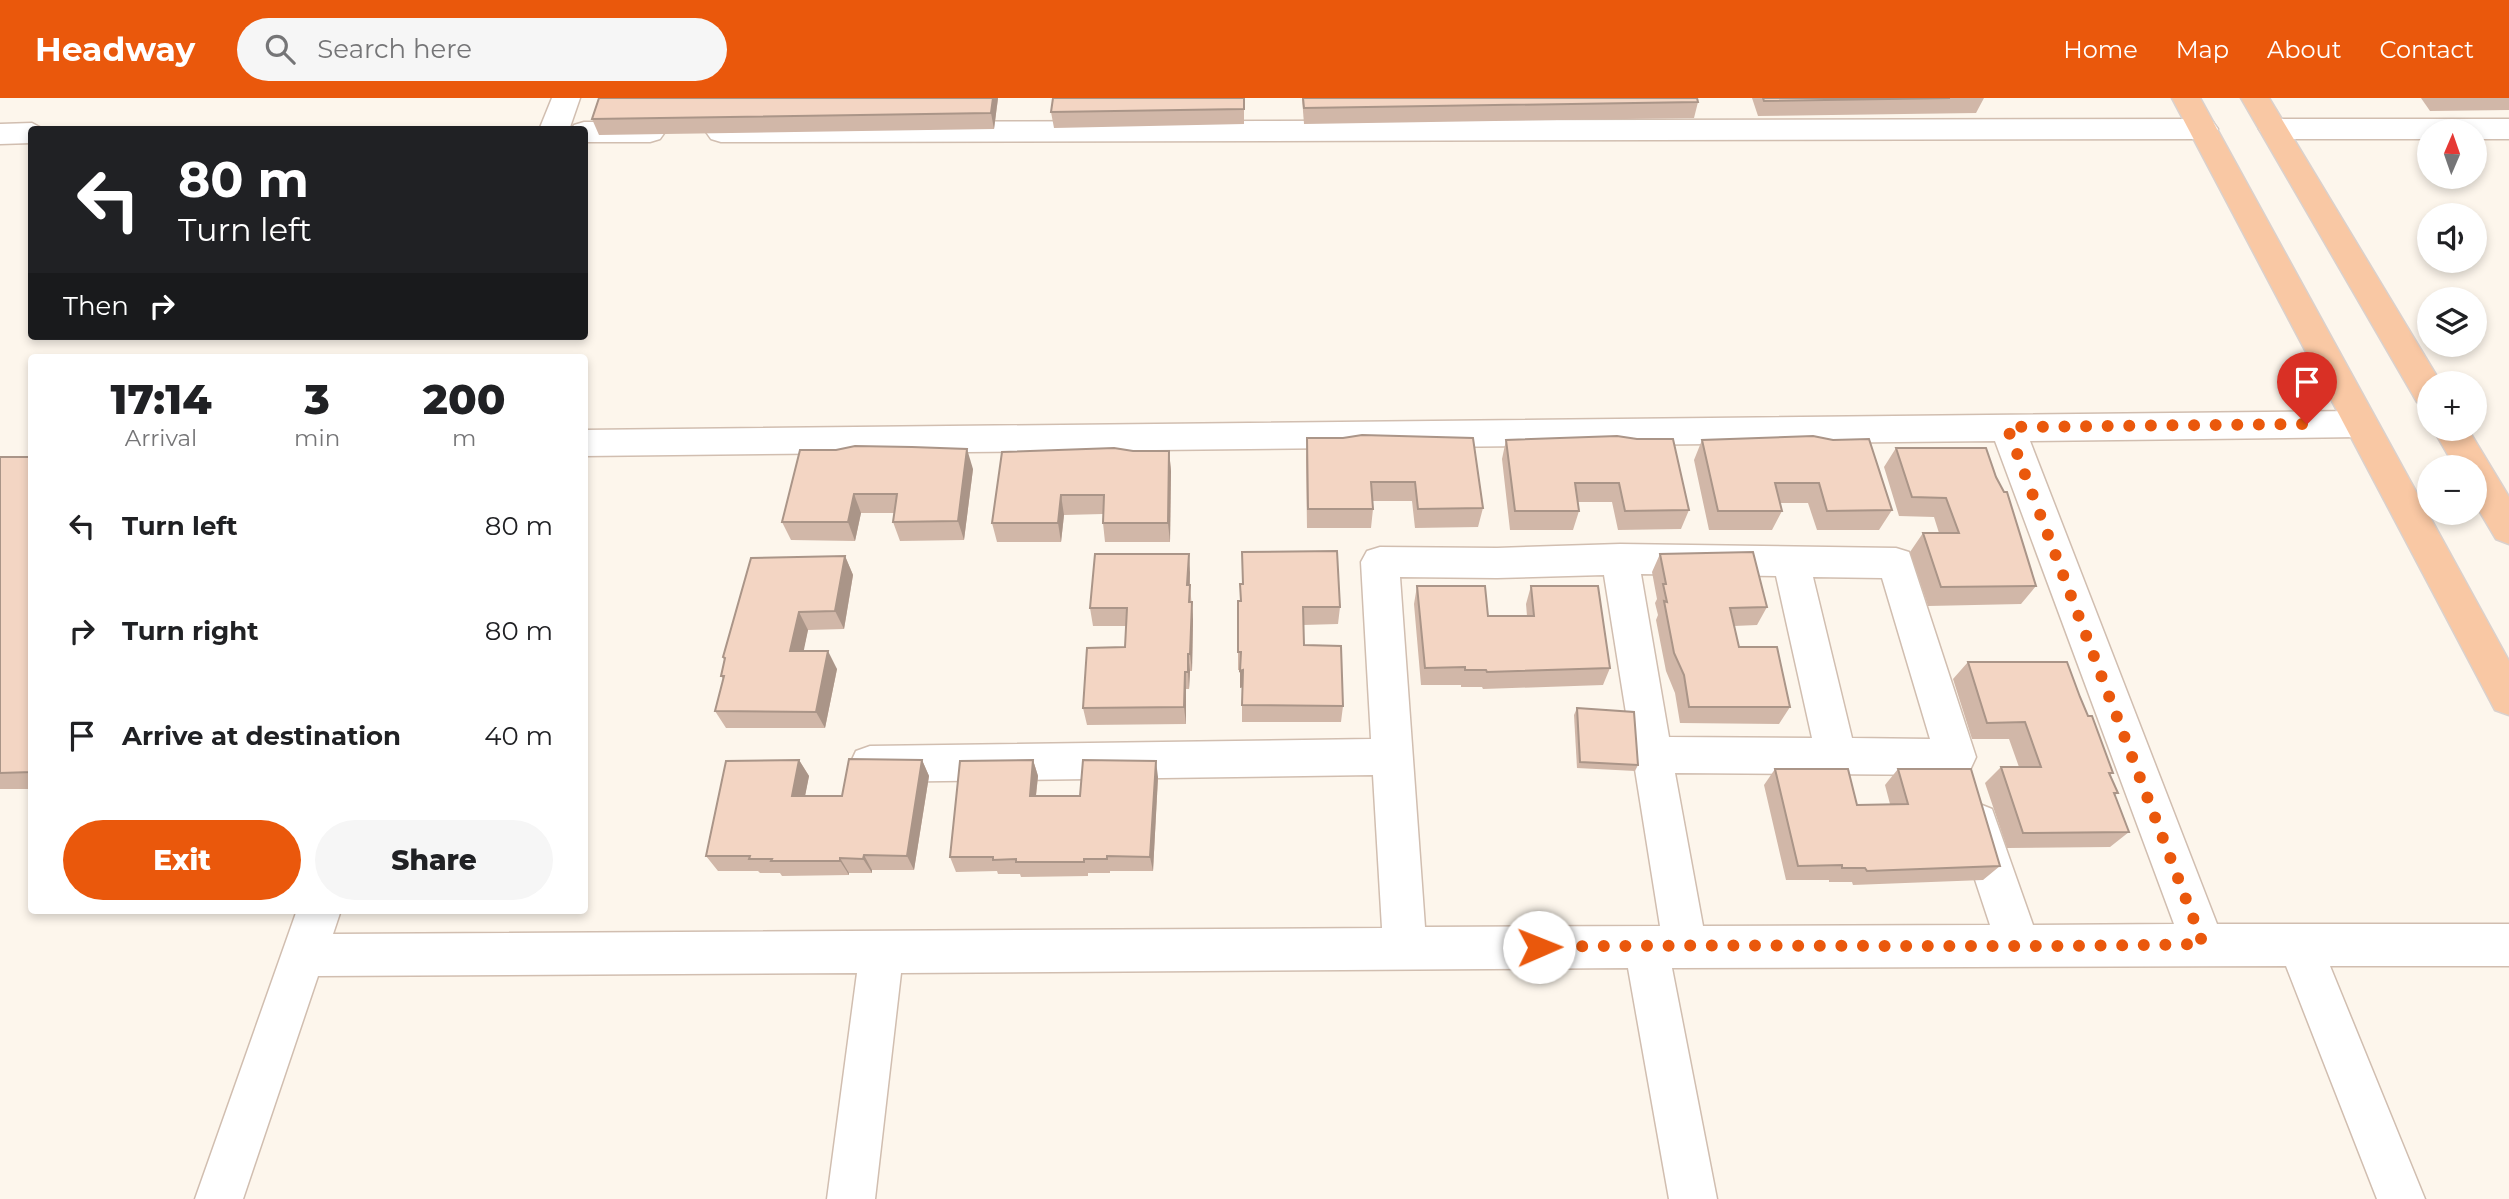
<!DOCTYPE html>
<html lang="en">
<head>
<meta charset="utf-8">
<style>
  :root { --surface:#fff; --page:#f6f6f6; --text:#202124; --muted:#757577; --accent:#ea580c }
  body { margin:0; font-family:Montserrat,sans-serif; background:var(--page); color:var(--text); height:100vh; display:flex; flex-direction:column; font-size:26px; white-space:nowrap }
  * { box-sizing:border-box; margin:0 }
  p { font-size:23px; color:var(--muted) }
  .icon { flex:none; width:38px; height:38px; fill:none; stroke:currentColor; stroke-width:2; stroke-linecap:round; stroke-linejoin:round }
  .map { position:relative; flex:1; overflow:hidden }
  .drawer { position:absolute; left:28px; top:256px; width:560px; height:560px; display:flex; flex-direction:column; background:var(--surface); border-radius:7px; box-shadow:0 4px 10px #0003 }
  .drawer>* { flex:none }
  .hud { position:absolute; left:28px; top:28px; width:560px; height:214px; border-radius:7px; box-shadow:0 4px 10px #0003; background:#202124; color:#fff; overflow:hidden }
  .needle { width:46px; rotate:2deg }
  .fabs { position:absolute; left:2417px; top:21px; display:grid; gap:14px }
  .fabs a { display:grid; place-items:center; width:70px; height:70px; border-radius:50%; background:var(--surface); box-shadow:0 4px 10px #0003; font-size:35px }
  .pin { position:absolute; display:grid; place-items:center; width:60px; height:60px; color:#fff; margin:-72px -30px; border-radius:50% 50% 50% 0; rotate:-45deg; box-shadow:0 0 7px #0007 }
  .pin .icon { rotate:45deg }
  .me { position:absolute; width:77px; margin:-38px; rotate:89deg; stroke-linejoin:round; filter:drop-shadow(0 0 5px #0008) }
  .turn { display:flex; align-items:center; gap:24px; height:147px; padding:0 35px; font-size:32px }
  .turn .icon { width:91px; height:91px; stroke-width:2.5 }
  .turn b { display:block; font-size:49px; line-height:60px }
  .then { display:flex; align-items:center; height:66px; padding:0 35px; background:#0003; gap:14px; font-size:26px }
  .eta { display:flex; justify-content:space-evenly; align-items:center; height:119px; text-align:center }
  .eta b { font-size:42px; font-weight:800; line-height:49px }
  .cta { display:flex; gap:14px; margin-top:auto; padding:14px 35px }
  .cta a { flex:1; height:80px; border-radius:42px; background:var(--accent); color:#fff; font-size:28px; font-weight:800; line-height:80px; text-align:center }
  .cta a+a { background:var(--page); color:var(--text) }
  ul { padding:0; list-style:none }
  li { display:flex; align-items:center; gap:21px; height:105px; padding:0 35px }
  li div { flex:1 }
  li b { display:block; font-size:26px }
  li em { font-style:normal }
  header { display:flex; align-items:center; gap:42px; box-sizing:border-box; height:98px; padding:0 35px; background:var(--accent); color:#fff }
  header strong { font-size:33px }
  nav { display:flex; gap:38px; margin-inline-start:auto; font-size:24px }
  .search { width:490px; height:63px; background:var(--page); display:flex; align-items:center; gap:18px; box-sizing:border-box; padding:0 24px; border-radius:38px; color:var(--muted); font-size:26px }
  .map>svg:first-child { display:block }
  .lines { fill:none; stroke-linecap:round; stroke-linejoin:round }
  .minor-casing { stroke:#d1beb0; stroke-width:3 }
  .trunk-casing { stroke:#dad1cd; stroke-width:3 }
  .minor { fill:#fff; fill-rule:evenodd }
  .trunk { fill:#f9c8a4; fill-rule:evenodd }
  .wall { fill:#d1b7a8 }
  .shaded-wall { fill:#aa9588 }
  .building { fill:#f3d5c3; stroke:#aa9588; stroke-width:2 }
  .route { stroke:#ea580c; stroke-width:12; stroke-dasharray:0 21.6 }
</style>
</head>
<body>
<header>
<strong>Headway</strong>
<div class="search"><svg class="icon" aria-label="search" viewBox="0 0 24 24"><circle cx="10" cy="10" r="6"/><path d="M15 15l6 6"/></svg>Search here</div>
<nav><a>Home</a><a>Map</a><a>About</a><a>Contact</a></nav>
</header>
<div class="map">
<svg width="2509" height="1101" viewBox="0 0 2509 1101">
  <rect width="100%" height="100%" fill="#fdf6ec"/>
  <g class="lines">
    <g class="minor-casing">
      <g id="minor">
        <path d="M 552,0 L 580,0 L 569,32 L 539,32 Z"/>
        <path d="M 2203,21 L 2213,24 L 2218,31 L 2213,38 L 2203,41 L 721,44 L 711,41 L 706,34 L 711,27 L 721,24 Z"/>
        <path d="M 2274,21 L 2509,21 L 2509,41 L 2474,41 L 2474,33 L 2429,33 L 2429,41 L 2274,41 L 2264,38 L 2259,31 L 2264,24 Z"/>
        <path d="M 584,24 L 650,24 L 660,27 L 665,34 L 660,41 L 650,44 L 584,44 L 584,32 L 571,32 L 574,27 Z"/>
        <path d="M 32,25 L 45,32 L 32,32 L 32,45 L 0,46 L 0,26 Z"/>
        <path d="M 2361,313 L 2373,317 L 2378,326 L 2373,335 L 2361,339 L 2030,343 L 2217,826 L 2509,826 L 2509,868 L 2330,868 L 2425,1101 L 2377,1101 L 2286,868 L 1672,870 L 1717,1101 L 1669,1101 L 1628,870 L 901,875 L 875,1101 L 827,1101 L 857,875 L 318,878 L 243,1101 L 195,1101 L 297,812 L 341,812 L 333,836 L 1382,830 L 1373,677 L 870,684 L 856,679 L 850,666 L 856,653 L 870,648 L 1371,641 L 1361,464 L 1367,453 L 1380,449 L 1497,450 L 1620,446 L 1896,450 L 1909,454 L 1976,659 L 1970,672 L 1956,677 L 1675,675 L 1703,828 L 1990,827 L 1956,724 L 1962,711 L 1977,705 L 1992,711 L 2033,827 L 2174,826 L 1995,343 L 584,358 L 584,332 ZM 1641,476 L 1776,478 L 1812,640 L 1669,639 ZM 1604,477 L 1660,828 L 1425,829 L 1400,479 L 1497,480 ZM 1813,479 L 1882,480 L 1930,641 L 1852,640 Z"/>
      </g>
    </g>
    <g class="trunk-casing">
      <g id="trunk">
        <path d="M 2172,0 L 2200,0 L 2509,563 L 2509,617 L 2495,612 Z"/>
        <path d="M 2241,0 L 2269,0 L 2441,285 L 2429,285 L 2429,308 L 2417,304 Z"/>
        <path d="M 2433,331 L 2468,331 L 2509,399 L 2509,446 L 2496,441 L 2474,404 L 2474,369 L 2455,369 Z"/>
      </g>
    </g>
    <use href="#minor" class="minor"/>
    <use href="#trunk" class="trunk"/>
  </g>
  <g class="wall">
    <path d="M 998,0 L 994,31 L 599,37 L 592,21 Z"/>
    <path d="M 1244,0 L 1244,26 L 1054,30 L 1051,14 Z"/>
    <path d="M 1302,0 L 1697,0 L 1698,4 L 1694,20 L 1304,26 Z"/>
    <path d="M 1752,0 L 1984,0 L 1976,15 L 1758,18 Z"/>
    <path d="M 2421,0 L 2509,0 L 2509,12 L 2430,13 Z"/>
    <path d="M 1307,340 L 1483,410 L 1478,429 L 1415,430 L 1412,403 L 1373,403 L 1373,411 L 1371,430 L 1307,430 L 1306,360 Z"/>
    <path d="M 1506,342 L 1689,412 L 1681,431 L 1618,432 L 1612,404 L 1578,404 L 1579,413 L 1573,432 L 1510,432 L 1502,361 Z"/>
    <path d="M 1702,342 L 1892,412 L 1879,432 L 1817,432 L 1808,405 L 1780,405 L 1782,413 L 1772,432 L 1709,432 L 1694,362 Z"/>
    <path d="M 1896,350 L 2036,488 L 2021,506 L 1928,508 L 1910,454 L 1923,435 L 1939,435 L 1934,419 L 1899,418 L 1884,369 Z"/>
    <path d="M 800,352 L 973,371 L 964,442 L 900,443 L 893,424 L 894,415 L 861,415 L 855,443 L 791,442 L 782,424 Z"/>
    <path d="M 1133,353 L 1169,353 L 1171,373 L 1170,444 L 1105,444 L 1103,425 L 1103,416 L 1064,417 L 1061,444 L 997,444 L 992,425 Z"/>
    <rect x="0" y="359" width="32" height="332"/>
    <path d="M 1189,456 L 1190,487 L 1193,522 L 1192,573 L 1190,573 L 1189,591 L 1186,591 L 1186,626 L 1087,627 L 1083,610 L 1125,549 L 1126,528 L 1093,528 L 1090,510 Z"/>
    <path d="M 1660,456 L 1767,509 L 1757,527 L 1734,528 L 1739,549 L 1790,609 L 1779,626 L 1680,625 L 1675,595 L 1666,573 L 1656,522 L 1658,517 L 1655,505 L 1657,501 L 1652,474 Z"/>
    <path d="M 845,458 L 853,477 L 844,531 L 808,532 L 803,553 L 837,571 L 825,630 L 726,630 L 715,613 L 723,581 L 721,578 L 724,562 L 723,559 Z"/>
    <path d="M 1417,488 L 1488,518 L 1527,518 L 1526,506 L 1531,488 L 1610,570 L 1603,587 L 1483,591 L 1482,589 L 1461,589 L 1461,587 L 1421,587 L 1414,506 Z"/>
    <path d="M 1238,503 L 1340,509 L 1338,526 L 1303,527 L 1304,547 L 1343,608 L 1341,624 L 1242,624 L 1242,589 L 1240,590 L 1240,572 L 1238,572 Z"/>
    <path d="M 1968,564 L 2080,599 L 2113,675 L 2110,677 L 2118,695 L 2115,697 L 2129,734 L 2110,749 L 2007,750 L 1985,685 L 2001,669 L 2019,669 L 2009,641 L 1972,641 L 1953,581 Z"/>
    <path d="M 1577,610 L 1638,667 L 1635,673 L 1577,670 L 1574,617 Z"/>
    <path d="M 799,662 L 809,678 L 805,698 L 842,698 L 922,662 L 929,678 L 914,772 L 872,772 L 872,775 L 849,775 L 849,777 L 782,778 L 780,775 L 760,775 L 758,773 L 718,773 L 706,758 Z"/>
    <path d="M 1033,662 L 1038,678 L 1036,698 L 1080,698 L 1158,679 L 1153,773 L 1110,773 L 1110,775 L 1088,775 L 1088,778 L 1021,779 L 1020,776 L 998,776 L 997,773 L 956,774 L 950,759 Z"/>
    <path d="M 1775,671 L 1857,707 L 1890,706 L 1885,687 L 1898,671 L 2000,768 L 1983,782 L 1853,787 L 1852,784 L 1829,784 L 1829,782 L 1786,782 L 1764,687 Z"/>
  </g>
  <g class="shaded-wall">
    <path d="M 993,0 L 998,0 L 994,31 L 991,15 Z"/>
    <path d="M 967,351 L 973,371 L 964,442 L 958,423 Z"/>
    <path d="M 1169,353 L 1171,373 L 1170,444 L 1168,425 Z"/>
    <path d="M 854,396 L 861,415 L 855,443 L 848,424 Z"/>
    <path d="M 1061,397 L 1064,417 L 1061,444 L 1058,425 Z"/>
    <path d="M 1189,456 L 1190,475 L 1189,505 L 1187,487 Z"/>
    <path d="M 845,458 L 853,477 L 844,531 L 835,513 Z"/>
    <path d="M 1192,504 L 1193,522 L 1192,573 L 1190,556 Z"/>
    <path d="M 799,514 L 808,532 L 800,571 L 790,553 Z"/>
    <path d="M 828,553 L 837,571 L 825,630 L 816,614 Z"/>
    <path d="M 1188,556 L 1190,573 L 1189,591 L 1188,574 Z"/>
    <path d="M 1243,572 L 1243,589 L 1240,590 L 1240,573 Z"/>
    <path d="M 1185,574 L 1186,591 L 1186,626 L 1184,609 Z"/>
    <path d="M 799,662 L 809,678 L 802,713 L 792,698 Z"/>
    <path d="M 922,662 L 929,678 L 914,772 L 907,758 Z"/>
    <path d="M 1033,662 L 1038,678 L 1034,714 L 1030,698 Z"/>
    <path d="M 1156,663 L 1158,679 L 1153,773 L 1150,759 Z"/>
    <path d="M 864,757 L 872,772 L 872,775 L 863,761 Z"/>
    <path d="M 840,760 L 849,775 L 849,777 L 840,763 Z"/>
  </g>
  <g class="building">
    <path d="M 599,0 L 993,0 L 991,15 L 592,21 Z"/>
    <path d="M 1053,0 L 1244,0 L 1244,11 L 1051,14 Z"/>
    <path d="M 1303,0 L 1697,0 L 1698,4 L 1304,10 Z"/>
    <path d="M 1763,0 L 1950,0 L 1764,3 Z"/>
    <path d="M 1362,337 L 1473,340 L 1483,410 L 1418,411 L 1415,384 L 1371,384 L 1373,411 L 1308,411 L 1307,340 L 1343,340 Z"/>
    <path d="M 1617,338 L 1637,341 L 1673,341 L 1689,412 L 1625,413 L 1619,385 L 1575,385 L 1579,413 L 1515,413 L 1506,342 Z"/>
    <path d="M 1813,338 L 1833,342 L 1869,341 L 1892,412 L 1827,413 L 1819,385 L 1775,385 L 1782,413 L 1718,413 L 1702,342 Z"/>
    <path d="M 855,348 L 912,349 L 967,351 L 958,423 L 893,424 L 897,396 L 854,396 L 848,424 L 782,424 L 800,352 L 836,352 Z"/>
    <path d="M 1114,350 L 1133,353 L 1169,353 L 1168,425 L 1103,425 L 1104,397 L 1061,397 L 1058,425 L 992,425 L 1002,354 Z"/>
    <path d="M 1896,350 L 1986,350 L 1996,379 L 2004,394 L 2007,394 L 2036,488 L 1941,489 L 1923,435 L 1959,435 L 1946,400 L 1912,399 Z"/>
    <path d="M 0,359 L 32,359 L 32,674 L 0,675 Z"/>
    <path d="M 1337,453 L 1340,509 L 1303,509 L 1304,547 L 1341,548 L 1343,608 L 1242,607 L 1243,572 L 1240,573 L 1241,554 L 1238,554 L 1238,503 L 1241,503 L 1240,486 L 1243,486 L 1242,454 Z"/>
    <path d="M 1753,454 L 1767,509 L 1730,510 L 1739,549 L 1777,549 L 1790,609 L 1689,609 L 1684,577 L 1674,555 L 1664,503 L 1667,504 L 1663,486 L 1666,486 L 1660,456 Z"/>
    <path d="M 1095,456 L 1189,456 L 1187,487 L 1190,487 L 1189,504 L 1192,504 L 1190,556 L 1188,556 L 1188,574 L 1185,574 L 1184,609 L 1083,610 L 1087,550 L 1125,549 L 1127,510 L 1090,510 Z"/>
    <path d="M 845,458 L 835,513 L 799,514 L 790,553 L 828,553 L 816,614 L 715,613 L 724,578 L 721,578 L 725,560 L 723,559 L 751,460 Z"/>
    <path d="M 1417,488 L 1485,488 L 1488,518 L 1534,518 L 1531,488 L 1598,488 L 1610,570 L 1487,574 L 1486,572 L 1465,572 L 1465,569 L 1425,570 Z"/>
    <path d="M 1968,564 L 2067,564 L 2080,599 L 2088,618 L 2092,618 L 2113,675 L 2109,675 L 2118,695 L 2114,695 L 2116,700 L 2129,734 L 2023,735 L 2001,669 L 2041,669 L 2025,624 L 1987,625 Z"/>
    <path d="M 1577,610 L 1634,614 L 1638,667 L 1580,664 Z"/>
    <path d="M 849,661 L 922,662 L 907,758 L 864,757 L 863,761 L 840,760 L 840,763 L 771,763 L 772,761 L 749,761 L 750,758 L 706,758 L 726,663 L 799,662 L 792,698 L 842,698 Z"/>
    <path d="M 1033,662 L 1030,698 L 1080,698 L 1083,662 L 1156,663 L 1150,759 L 1107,758 L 1107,761 L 1084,761 L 1084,764 L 1016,764 L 1016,761 L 993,762 L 993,759 L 950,759 L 960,663 Z"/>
    <path d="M 1775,671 L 1848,671 L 1857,707 L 1908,706 L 1898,671 L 1971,671 L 2000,768 L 1867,773 L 1865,770 L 1842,770 L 1842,767 L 1798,768 Z"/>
  </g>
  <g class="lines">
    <path class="route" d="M 1539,849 C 1760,845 1981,851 2203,846 L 2007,329 L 2307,326"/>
  </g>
</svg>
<div class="fabs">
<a><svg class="needle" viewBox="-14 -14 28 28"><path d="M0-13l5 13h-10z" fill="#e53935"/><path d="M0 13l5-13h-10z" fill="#757577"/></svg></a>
<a><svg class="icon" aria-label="sound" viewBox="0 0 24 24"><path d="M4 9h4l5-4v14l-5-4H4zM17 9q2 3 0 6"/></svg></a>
<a><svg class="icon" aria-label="layers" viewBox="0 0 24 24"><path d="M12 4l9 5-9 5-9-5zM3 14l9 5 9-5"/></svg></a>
<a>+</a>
<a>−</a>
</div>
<div class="pin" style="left:2307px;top:326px;background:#d93025"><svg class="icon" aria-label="arrive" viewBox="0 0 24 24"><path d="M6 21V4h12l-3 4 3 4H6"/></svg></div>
<svg class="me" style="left:1539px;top:849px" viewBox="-20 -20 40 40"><circle r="19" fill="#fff"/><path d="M0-13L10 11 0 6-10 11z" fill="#ea580c"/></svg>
<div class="hud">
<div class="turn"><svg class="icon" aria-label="left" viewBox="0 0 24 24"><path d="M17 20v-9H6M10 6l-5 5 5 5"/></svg><div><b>80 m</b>Turn left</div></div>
<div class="then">Then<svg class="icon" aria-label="right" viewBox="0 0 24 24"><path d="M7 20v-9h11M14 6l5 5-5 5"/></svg></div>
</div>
<section class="drawer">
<div class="eta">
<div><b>17:14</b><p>Arrival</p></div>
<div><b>3</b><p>min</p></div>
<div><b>200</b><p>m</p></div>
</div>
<ul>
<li><svg class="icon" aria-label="left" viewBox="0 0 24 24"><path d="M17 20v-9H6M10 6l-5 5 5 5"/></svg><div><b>Turn left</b></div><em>80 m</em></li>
<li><svg class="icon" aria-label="right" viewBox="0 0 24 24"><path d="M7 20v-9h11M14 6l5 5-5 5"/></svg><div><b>Turn right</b></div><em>80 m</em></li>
<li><svg class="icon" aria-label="arrive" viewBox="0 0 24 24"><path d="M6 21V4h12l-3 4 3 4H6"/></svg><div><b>Arrive at destination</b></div><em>40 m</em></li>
</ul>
<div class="cta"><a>Exit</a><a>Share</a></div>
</section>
</div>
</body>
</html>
